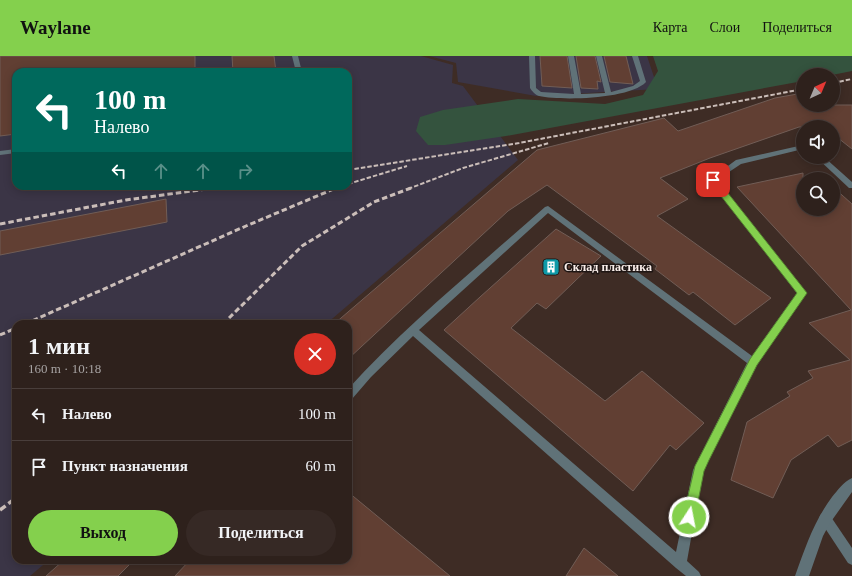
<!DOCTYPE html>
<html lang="ru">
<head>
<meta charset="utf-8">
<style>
  :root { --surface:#2e211c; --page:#362925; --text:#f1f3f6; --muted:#a7a3a3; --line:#493e3b; --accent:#84d04d }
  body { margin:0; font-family:"Times New Roman",serif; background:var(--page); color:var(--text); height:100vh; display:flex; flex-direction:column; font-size:15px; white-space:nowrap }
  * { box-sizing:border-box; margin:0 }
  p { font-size:13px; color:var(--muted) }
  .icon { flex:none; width:22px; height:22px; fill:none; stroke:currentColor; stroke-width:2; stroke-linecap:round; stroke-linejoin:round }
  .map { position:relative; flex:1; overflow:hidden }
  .details { position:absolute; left:12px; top:264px; width:340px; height:244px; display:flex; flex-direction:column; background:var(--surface); border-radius:12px; box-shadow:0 2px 10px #0003,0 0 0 1px var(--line) }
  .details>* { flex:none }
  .guide { position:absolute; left:12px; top:12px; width:340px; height:122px; border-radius:12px; box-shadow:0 2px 10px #0003,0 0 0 1px var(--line); background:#00695c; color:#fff; overflow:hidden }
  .needle { width:26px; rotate:44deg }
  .tools { position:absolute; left:796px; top:12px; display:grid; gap:8px }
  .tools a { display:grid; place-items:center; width:44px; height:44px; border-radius:50%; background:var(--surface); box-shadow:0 2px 10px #0003,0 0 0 1px var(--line); font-size:20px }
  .pin { position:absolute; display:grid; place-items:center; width:34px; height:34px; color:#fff; margin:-17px; border-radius:8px; box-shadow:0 2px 6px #0006 }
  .me { position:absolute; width:44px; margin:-22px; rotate:11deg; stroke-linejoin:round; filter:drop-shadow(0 0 3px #0008) }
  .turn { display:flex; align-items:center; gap:14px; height:84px; padding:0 16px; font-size:18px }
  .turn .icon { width:52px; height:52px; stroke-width:2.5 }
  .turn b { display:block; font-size:28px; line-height:34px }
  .lanes { display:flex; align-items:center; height:38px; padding:0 16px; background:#0003; justify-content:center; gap:20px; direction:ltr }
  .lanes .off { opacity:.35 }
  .round { display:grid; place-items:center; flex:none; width:42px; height:42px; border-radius:21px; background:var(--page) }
  .headline { display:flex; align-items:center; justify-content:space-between; height:68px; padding:0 16px }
  h1 { font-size:24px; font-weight:800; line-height:30px }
  .action { display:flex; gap:8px; margin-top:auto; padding:8px 16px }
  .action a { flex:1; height:46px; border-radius:24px; background:var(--accent); color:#111; font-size:16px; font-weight:800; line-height:46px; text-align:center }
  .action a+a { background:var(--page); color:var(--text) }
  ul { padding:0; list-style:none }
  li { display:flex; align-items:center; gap:12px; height:52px; padding:0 16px; border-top:1px solid var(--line) }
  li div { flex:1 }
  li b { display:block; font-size:15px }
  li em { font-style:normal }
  header { display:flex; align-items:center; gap:24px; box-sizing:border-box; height:56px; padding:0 20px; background:var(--accent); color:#111 }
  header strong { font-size:19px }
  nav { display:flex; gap:22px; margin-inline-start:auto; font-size:14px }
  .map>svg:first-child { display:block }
  .industrial { fill:#3b3546; fill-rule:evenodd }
  .green { fill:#34533e }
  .building { fill:#613f33; stroke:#715d56 }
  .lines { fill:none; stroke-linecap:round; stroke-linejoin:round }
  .lane { fill:#607278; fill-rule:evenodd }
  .street { fill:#607278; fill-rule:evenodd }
  .rail-far2 { stroke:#cbbeb9; stroke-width:2; stroke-dasharray:4.5 2; stroke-linecap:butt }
  .rail-far1 { stroke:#cbbeb9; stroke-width:3; stroke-dasharray:5.5 3; stroke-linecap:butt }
  .rail { stroke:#cbbeb9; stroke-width:3.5; stroke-dasharray:7 3.5; stroke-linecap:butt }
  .route { fill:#84d04d; stroke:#568732 }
  .labels { text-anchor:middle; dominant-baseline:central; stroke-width:3; stroke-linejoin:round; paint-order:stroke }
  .poi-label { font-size:12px; font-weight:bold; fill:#fbefeb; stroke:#1f1614; text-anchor:start }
</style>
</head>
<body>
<header>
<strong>Waylane</strong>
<nav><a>Карта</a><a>Слои</a><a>Поделиться</a></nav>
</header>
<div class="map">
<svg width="852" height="520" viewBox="0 0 852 520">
  <rect width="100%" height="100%" fill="#3e2c25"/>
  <g class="industrial">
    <path d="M 0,0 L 421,0 L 453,9 L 452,27 L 463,30 L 518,104 L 326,268 L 16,268 L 16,504 L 49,504 L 30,520 L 0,520 ZM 16,16 L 348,16 L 348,130 L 16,130 Z"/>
    <path d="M 429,0 L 647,0 L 658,33 L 536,40 L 458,26 L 456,7 Z"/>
  </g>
  <path class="green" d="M 653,0 L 852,0 L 852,15 L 832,19 L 803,19 L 803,25 L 506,80 L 445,89 L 428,89 L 416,75 L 420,61 L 443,54 L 518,43 L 605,48 L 643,39 L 658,15 Z"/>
  <g class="building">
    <path d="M 0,0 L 195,0 L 195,16 L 16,16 L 16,78 L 0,80 Z"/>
    <path d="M 232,0 L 274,0 L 276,16 L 233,16 Z"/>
    <path d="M 540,0 L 567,0 L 572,32 L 542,30 Z"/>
    <path d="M 576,0 L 595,0 L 601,26 L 597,25 L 598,33 L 581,32 Z"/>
    <path d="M 604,0 L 626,0 L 633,28 L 610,26 Z"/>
    <path d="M 803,37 L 803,49 L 852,49 L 852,93 L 833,78 L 833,71 L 799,71 L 710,102 L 660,122 L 688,143 L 657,160 L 771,242 L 735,269 L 693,236 L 689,239 L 655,213 L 657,210 L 547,129 L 508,155 L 348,303 L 348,268 L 334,268 L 537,94 L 664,62 L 678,75 L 775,42 Z"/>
    <path d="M 803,117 L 803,153 L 833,153 L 833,131 L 852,148 L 852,384 L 838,391 L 828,379 L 791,404 L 773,442 L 731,424 L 747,366 L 790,340 L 787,336 L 813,322 L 808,315 L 850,304 L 809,267 L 851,254 L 737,131 Z"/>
    <path d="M 166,143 L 167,166 L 0,199 L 0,175 Z"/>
    <path d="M 556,173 L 601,200 L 546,253 L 537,247 L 511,272 L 605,345 L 642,315 L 704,367 L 676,394 L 670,389 L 633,435 L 444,274 L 480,241 Z"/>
    <path d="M 348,436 L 450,520 L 175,520 L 190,504 L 348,504 Z"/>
    <path d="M 584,492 L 618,520 L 566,520 Z"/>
    <path d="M 64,504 L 134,504 L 118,520 L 46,520 Z"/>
  </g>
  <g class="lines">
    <g class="lane">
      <path d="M 292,0 L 298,0 L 302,16 L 296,16 Z"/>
      <path d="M 529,0 L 535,0 L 536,32 L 541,36 L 574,38 L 568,0 L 574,0 L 581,38 L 605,37 L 596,0 L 602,0 L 611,36 L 633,30 L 640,25 L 632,0 L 638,0 L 646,26 C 630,43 562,45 539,40 C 535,39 532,35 530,32 Z"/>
      <path d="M 803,89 L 803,93 L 741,108 L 717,124 L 806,237 L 756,309 L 703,415 L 687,505 L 699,516 L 701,520 L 686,520 L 676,512 L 413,280 L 371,321 L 352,343 L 348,344 L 348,333 C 408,267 479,210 545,151 L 548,150 L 752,300 L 797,237 L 709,124 L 736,104 ZM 548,157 L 747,307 L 693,414 L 676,496 L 419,274 Z"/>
      <path d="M 16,93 L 16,97 L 0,99 L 0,95 Z"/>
      <path d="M 816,101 L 824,101 L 852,126 L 852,132 L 849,132 Z"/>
      <path d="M 825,456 L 829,458 L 852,492 L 852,509 L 848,507 L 821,466 L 819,462 L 821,458 Z"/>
    </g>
    <path class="street" d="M 852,422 L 852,436 L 830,467 L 823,480 L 809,520 L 795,520 C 806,490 813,467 832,441 C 838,434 843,426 852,422 Z"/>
    <g class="rail-far2">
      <path d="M 833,27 L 852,23"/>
      <path d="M 348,114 L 519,87 L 803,33"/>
      <path d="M 348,128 L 407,110"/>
      <path d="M 206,133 L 228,130"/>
      <path d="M 334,133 L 341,130"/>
      <path d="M 408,133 L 463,112 L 549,87"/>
    </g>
    <g class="rail-far1">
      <path d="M 0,168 L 126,144 L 214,132"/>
      <path d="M 25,268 L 246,170 L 336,132"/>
      <path d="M 223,268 L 302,190 L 374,146 L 411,132"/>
      <path d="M 0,279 L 16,272"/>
    </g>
    <path class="rail" d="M 0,454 L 16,442"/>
  </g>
  <path class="route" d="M 710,122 L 716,122 L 807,237 L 757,309 L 709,404 L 704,415 L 695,461 L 693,465 L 689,467 L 685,465 L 683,461 L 695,410 L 750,303 L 797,237 L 710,126 Z"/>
  <defs>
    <g id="building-square" transform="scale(0.9)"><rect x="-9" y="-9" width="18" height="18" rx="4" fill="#0f9aa8" stroke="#1f1614"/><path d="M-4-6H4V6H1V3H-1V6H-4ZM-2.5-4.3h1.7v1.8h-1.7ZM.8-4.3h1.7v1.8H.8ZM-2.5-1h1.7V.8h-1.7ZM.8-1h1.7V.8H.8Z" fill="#fff"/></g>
  </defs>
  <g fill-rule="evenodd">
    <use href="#building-square" x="551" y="211"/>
  </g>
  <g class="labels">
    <g class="poi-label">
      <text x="564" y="211">Склад пластика</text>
    </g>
  </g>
</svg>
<div class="tools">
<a><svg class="needle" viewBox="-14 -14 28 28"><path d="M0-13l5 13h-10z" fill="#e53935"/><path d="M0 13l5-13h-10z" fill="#a7a3a3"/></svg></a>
<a><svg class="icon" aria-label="sound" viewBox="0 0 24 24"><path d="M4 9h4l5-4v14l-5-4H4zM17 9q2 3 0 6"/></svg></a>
<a><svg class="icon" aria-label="search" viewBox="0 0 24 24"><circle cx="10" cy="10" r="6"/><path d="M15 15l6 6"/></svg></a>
</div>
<div class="pin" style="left:713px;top:124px;background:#d93025"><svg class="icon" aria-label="arrive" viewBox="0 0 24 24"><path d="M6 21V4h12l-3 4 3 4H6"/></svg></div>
<svg class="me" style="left:689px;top:461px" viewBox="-20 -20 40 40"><circle r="17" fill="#84d04d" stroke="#fff" stroke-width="3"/><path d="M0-11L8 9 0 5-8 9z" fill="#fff"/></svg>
<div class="guide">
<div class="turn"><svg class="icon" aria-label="left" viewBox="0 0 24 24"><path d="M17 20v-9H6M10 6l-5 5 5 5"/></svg><div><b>100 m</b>Налево</div></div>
<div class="lanes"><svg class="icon" aria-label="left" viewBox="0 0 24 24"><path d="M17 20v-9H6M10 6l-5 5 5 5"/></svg><svg class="icon off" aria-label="ahead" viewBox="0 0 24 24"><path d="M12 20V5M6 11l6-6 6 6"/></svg><svg class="icon off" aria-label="ahead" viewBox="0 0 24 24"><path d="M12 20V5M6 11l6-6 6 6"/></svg><svg class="icon off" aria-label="right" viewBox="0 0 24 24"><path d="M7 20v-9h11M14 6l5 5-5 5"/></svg></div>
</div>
<section class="details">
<div class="headline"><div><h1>1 мин</h1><p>160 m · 10:18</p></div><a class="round" style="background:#d93025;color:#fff"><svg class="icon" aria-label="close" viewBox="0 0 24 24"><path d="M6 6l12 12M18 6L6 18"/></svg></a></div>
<ul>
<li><svg class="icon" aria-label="left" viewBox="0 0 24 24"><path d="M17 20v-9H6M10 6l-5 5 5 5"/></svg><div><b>Налево</b></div><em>100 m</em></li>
<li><svg class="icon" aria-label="arrive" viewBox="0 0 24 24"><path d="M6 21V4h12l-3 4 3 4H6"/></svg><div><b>Пункт назначения</b></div><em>60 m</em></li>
</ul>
<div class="action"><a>Выход</a><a>Поделиться</a></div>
</section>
</div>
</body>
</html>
